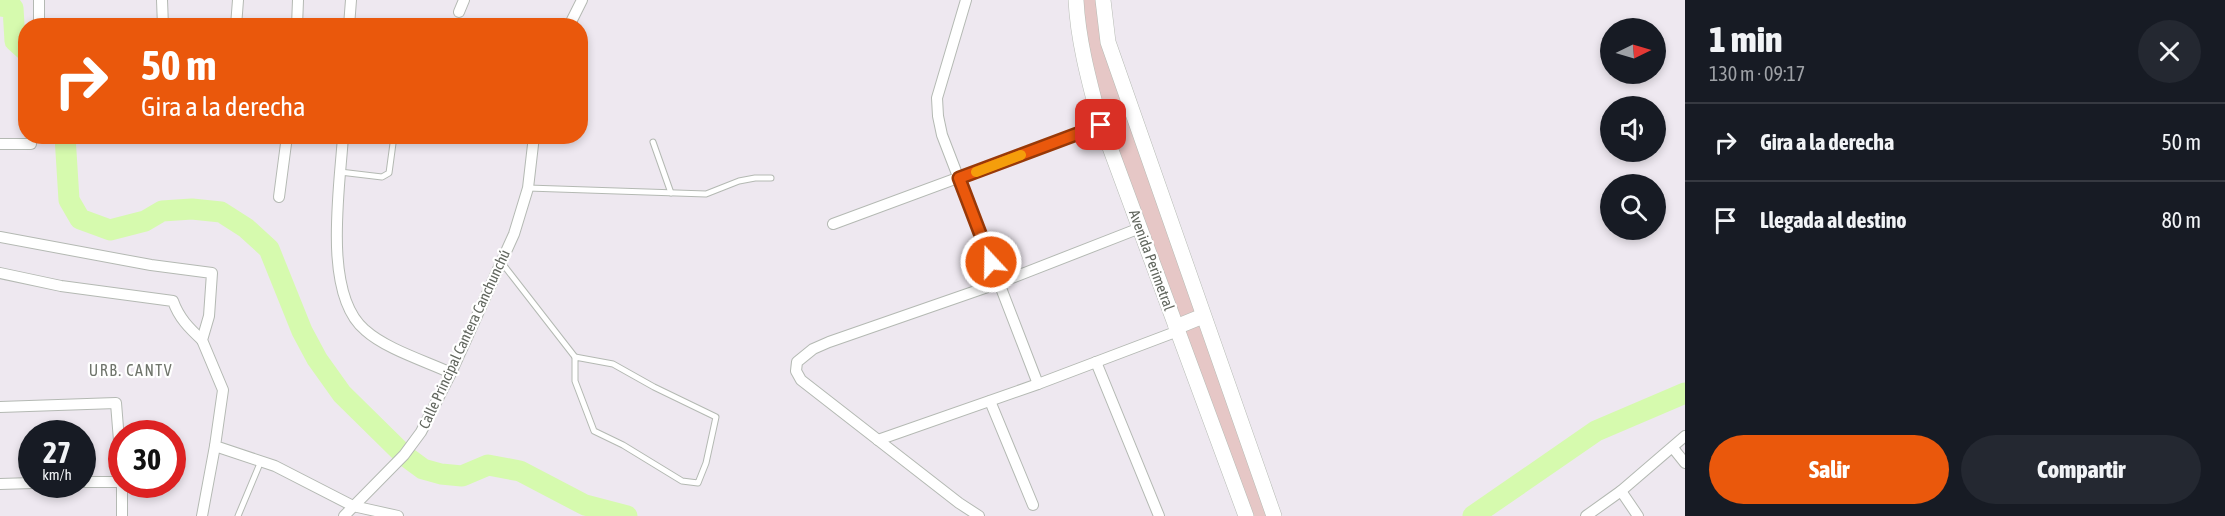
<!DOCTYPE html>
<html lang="es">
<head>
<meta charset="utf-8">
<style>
  :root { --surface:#171b24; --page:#242831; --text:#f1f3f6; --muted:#9ea1a6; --line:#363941; --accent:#ea580c }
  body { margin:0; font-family:"Asap Condensed",sans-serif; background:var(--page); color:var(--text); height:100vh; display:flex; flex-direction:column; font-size:22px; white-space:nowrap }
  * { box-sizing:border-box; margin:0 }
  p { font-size:20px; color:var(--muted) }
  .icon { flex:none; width:33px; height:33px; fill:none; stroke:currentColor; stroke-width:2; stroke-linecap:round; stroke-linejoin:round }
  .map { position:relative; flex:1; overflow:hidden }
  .panel { display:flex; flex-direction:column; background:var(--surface); width:540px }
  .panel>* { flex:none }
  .hud { position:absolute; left:18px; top:18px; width:570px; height:126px; border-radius:24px; box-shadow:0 3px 9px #0003; background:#ea580c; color:#fff; overflow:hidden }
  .needle { width:39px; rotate:85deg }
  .controls { position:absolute; left:1600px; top:18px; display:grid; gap:12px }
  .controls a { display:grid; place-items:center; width:66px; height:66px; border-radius:50%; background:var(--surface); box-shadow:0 3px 9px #0003; font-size:30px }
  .speed { position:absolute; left:18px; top:420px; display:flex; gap:12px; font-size:30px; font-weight:700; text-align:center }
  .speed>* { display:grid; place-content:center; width:78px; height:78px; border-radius:50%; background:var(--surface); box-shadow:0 3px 9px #0003; line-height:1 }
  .speed small { font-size:15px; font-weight:400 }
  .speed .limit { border:9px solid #d22; background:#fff; color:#111 }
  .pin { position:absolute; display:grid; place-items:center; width:51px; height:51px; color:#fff; margin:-26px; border-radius:12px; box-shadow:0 3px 9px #0006 }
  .me { position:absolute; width:66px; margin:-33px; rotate:339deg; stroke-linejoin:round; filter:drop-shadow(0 0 4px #0008) }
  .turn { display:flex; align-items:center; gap:21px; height:126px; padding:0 24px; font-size:27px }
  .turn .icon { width:78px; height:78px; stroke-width:2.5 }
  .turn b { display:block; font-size:42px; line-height:51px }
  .round { display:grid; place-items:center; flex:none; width:63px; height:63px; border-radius:32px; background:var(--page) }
  .headline { display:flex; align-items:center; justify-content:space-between; height:102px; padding:0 24px }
  h1 { font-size:36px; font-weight:800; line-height:45px }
  .cta { display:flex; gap:12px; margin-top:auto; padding:12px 24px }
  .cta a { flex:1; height:69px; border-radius:36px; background:var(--accent); color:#fff; font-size:24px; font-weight:800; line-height:69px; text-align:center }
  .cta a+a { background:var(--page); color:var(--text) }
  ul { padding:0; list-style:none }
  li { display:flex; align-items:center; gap:18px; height:78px; padding:0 24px; border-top:2px solid var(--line) }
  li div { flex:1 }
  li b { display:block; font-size:22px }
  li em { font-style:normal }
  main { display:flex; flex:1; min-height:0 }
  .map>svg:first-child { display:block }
  .green { fill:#e6c7c6 }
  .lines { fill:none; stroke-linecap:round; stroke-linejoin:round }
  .river { stroke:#d6faae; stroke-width:21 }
  .lane-casing { stroke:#b4b9b3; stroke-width:7 }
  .street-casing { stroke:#b4b9b3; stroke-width:12 }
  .secondary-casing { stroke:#b6bbb4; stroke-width:16 }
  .lane { stroke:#fff; stroke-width:5 }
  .street { stroke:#fff; stroke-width:10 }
  .secondary { stroke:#fff; stroke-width:15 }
  .route-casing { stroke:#983908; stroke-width:15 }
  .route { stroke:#ea580c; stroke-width:10 }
  .slow { stroke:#f59e0b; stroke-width:10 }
  .labels { text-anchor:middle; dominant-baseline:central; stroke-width:4.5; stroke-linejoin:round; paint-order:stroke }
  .street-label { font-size:15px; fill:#62675f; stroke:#fff }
  .neighbourhood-label { font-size:16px; letter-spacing:1.5px; fill:#6f746b; stroke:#fff }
</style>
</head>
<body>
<main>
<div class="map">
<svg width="1685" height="516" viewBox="0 0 1685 516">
  <rect width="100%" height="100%" fill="#eee8f0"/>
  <path class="green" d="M 1076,0 L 1103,0 L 1108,42 L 1274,516 L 1246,516 L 1098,115 Z"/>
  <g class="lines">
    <g class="river">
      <path d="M 0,6 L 13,8 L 15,41 L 26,51"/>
      <path d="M 65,136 L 69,200 L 80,219 L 110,230 L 145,221 L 162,211 L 192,209 L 221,212 L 246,228 L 269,249 L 302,331 L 317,359 L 342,394 L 404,455 L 423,469 L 441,474 L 462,476 L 488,465 L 520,471 L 585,505 L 627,516"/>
      <path d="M 1473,516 L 1596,431 L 1685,393"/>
    </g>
    <g class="lane-casing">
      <g id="lane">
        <path d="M 653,142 L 671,193"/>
        <path d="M 340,172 L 382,177 L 389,173 L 394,136"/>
        <path d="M 528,188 L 706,194 L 739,181 L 755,178 L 771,178"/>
        <path d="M 502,263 L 575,357"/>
        <path d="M 575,357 L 613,364 L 654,387 L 716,417 L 706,463 L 698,483 L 682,481 L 623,445 L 594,431 L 575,381 Z"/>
        <path d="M 238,516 L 261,461"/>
      </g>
    </g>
    <g class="street-casing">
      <g id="street">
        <path d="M 39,0 L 39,26"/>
        <path d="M 162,0 L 163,26"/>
        <path d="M 966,0 L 937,98 L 938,116 L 942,135 L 1038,384"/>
        <path d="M 459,12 L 464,0"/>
        <path d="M 236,26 L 238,0"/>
        <path d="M 297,26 L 298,0"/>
        <path d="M 349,26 L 351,0"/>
        <path d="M 569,26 L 582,0"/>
        <path d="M 343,136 C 340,187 322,294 365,330 C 386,349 425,361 451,373"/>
        <path d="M 0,144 L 31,144"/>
        <path d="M 279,197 L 287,136"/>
        <path d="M 833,224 L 1101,125"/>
        <path d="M 0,237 L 151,265 L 212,273 L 209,316 L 202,340 L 223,390 L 215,446 L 275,466 L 353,506 L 398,516"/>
        <path d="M 0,273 L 61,286 L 173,301 C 179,318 189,328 202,340"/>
        <path d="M 1096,362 L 1159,516"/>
        <path d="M 990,401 L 1033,505"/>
        <path d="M 0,407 L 116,403 L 122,478"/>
        <path d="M 878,440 L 1038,384 L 1178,331"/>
        <path d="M 1673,448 L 1685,463"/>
        <path d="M 82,482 L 122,482"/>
        <path d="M 0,484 L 32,483"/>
        <path d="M 122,484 L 122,516"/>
        <path d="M 1621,491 L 1685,436"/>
        <path d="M 202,516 L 215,446"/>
        <path d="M 344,516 L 404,455 L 421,432 L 451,373 L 514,234 L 528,188 L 534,136"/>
        <path d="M 979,516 L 959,503 L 801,380 L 796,371 L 797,362 L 813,349 L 829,342 L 999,283 L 1140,228"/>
        <path d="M 1586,516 L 1621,491 L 1638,516"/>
      </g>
    </g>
    <g class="secondary-casing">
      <g id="secondary">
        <path d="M 1076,0 C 1078,39 1088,77 1098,115 L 1246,516"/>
        <path d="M 1103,0 L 1108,42 L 1274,516"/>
        <path d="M 1176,327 L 1203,316"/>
      </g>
    </g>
    <use href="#lane" class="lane"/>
    <use href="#street" class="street"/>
    <use href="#secondary" class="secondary"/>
  </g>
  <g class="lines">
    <g class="route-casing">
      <path id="route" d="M 991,262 L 959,178 L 1101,125"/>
    </g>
    <use href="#route" class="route"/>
    <path class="slow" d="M 976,172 L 1021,155"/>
  </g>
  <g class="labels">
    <g class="street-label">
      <text transform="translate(1152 260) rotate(70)">Avenida Perimetral</text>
      <text transform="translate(464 339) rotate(-65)">Calle Principal Cantera Canchunchú</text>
    </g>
    <g class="neighbourhood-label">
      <text x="131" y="370">URB. CANTV</text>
    </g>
  </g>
</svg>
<div class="controls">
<a><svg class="needle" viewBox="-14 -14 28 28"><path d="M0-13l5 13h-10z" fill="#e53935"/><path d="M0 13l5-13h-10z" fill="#9ea1a6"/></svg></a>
<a><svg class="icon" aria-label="sound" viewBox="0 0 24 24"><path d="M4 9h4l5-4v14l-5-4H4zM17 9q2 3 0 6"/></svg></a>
<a><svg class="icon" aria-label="search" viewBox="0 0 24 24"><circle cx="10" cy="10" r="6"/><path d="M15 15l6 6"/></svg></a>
</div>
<div class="speed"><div>27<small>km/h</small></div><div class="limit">30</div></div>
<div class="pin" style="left:1101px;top:125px;background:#d93025"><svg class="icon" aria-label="arrive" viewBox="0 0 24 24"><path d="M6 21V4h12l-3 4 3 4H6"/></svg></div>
<svg class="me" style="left:991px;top:262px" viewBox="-20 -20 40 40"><circle r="17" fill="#ea580c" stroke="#fff" stroke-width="3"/><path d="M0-11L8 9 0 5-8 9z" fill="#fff"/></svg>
<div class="hud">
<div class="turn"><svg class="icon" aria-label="right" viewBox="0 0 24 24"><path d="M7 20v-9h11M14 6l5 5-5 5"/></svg><div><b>50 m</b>Gira a la derecha</div></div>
</div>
</div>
<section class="panel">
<div class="headline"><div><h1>1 min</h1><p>130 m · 09:17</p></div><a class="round"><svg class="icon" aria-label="close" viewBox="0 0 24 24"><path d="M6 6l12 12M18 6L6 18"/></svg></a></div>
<ul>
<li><svg class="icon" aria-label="right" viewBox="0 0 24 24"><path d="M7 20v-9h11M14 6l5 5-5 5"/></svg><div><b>Gira a la derecha</b></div><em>50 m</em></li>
<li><svg class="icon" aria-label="arrive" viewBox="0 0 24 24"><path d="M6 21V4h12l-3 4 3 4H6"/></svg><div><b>Llegada al destino</b></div><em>80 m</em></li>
</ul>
<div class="cta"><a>Salir</a><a>Compartir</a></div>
</section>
</main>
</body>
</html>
